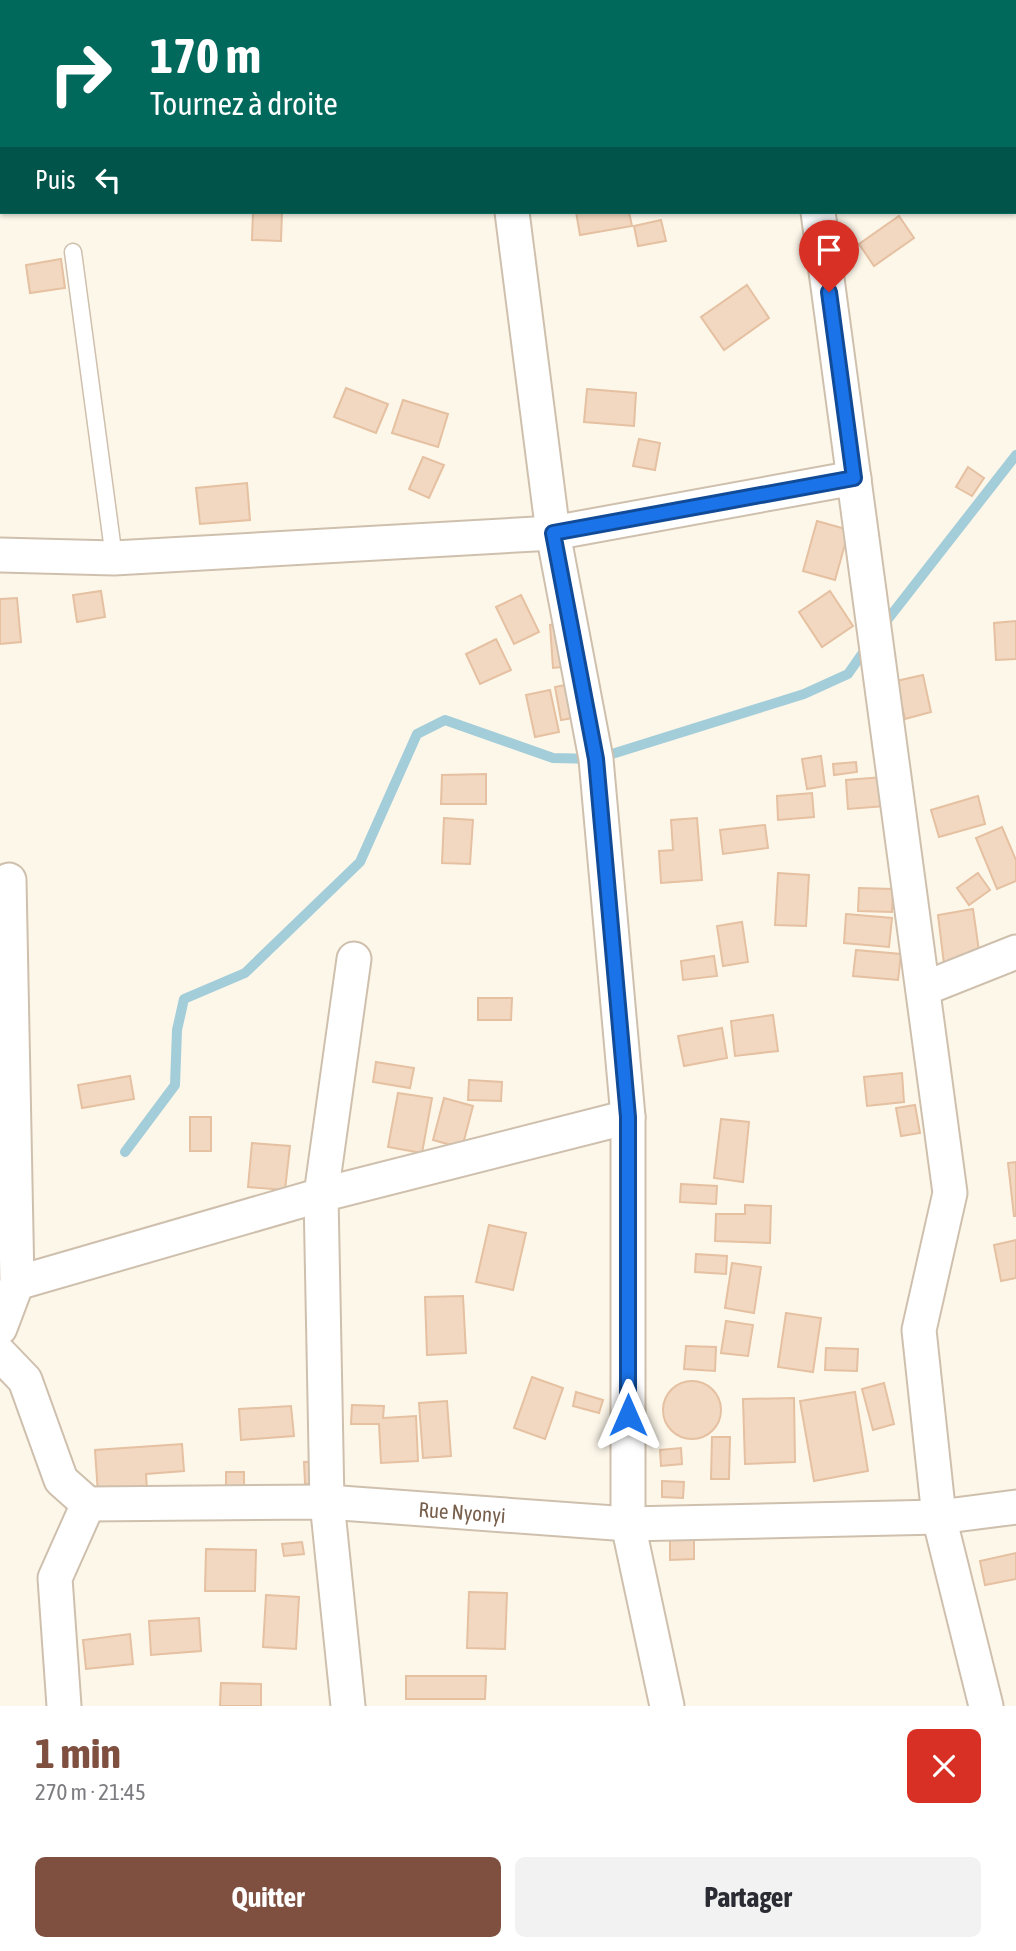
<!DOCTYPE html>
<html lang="fr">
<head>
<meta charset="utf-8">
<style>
  :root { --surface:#fff; --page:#f2f2f3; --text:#2b2b33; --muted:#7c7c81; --accent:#7f4f40 }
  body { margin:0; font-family:"Asap Condensed",sans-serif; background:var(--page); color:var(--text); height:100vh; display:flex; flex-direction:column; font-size:26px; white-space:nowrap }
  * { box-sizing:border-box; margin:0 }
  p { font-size:23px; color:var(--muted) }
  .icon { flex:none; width:38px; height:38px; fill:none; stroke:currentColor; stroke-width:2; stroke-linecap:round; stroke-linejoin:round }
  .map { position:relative; height:1706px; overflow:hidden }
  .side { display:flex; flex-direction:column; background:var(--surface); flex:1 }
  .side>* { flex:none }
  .guide { position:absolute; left:0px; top:0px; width:1017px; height:214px; box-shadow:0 2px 5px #0004; background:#00695c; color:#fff; overflow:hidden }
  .pin { position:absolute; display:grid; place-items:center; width:60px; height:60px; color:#fff; margin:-72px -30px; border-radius:50% 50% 50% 0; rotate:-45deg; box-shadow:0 0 7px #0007 }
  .pin .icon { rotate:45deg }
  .me { position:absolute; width:77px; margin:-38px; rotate:0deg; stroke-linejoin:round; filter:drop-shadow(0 0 5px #0008) }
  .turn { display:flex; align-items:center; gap:24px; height:147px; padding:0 35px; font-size:32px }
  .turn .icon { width:91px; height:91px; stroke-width:2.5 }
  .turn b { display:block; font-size:49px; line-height:60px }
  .then { display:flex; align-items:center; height:66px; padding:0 35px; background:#0003; gap:14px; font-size:26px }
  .round { display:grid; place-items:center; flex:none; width:74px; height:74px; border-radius:10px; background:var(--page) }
  .headline { display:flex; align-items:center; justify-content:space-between; height:119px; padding:0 35px }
  h1 { font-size:42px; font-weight:700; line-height:52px; color:var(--accent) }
  .cta { display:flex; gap:14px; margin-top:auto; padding:14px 35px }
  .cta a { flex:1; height:80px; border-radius:10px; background:var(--accent); color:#fff; font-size:28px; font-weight:700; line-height:80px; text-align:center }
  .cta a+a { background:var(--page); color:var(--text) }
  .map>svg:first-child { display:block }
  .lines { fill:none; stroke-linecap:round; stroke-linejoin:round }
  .stream { stroke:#a3cdd9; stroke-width:10 }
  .building { fill:#f2d8c1; stroke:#e5c0a1; stroke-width:2 }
  .lane-casing { stroke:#cfc0ae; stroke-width:19 }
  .street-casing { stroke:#cfc0ae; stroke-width:37 }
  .lane { stroke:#fff; stroke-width:16 }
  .street { stroke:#fff; stroke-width:33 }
  .route-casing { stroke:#114b97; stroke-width:18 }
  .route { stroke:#1a73e8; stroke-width:12 }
  .labels { text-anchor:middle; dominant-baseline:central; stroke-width:5; stroke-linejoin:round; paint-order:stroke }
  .street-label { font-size:21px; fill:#785f4c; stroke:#fffaf0 }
</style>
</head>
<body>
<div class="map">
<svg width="1016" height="1706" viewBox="0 0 1016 1706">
  <rect width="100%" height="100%" fill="#fdf7ea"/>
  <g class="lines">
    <g class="stream">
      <path d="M 881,628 L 1016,455"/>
      <path d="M 125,1152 L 175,1085 L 177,1030 L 184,999 L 245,973 L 360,862 L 417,734 L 445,720 L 553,758 L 596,759 L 804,694 L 848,674 L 869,644"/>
    </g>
  </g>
  <g class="building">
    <path d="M 253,212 L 282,212 L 281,241 L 252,240 Z"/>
    <path d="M 576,212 L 629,212 L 632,226 L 580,235 Z"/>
    <path d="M 899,216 L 914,238 L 874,266 L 859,244 Z"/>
    <path d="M 661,220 L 666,241 L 638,246 L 634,226 Z"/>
    <path d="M 61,259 L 65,288 L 30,293 L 26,265 Z"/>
    <path d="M 747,285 L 769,318 L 724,350 L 701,317 Z"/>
    <path d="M 346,388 L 388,404 L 376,433 L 334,417 Z"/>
    <path d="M 587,389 L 636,393 L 634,426 L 584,422 Z"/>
    <path d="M 403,400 L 448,414 L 438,447 L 392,433 Z"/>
    <path d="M 639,439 L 660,443 L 655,470 L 633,466 Z"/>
    <path d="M 423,457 L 444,465 L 429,498 L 409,489 Z"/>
    <path d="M 968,467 L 984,478 L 972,496 L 956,487 Z"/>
    <path d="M 247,483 L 250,520 L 200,524 L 196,488 Z"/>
    <path d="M 817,521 L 849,530 L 835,580 L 803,571 Z"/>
    <path d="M 101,591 L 105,617 L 77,622 L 73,595 Z"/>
    <path d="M 830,591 L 853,626 L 822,647 L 799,612 Z"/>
    <path d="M 521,595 L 539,632 L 514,644 L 496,607 Z"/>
    <path d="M 17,598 L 21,642 L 0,644 L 0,599 Z"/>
    <path d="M 1016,621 L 1016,659 L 996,660 L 994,623 Z"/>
    <path d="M 567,623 L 571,666 L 553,668 L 550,625 Z"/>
    <path d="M 496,639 L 511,670 L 480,684 L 466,654 Z"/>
    <path d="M 923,675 L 931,712 L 905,719 L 896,681 Z"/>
    <path d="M 580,682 L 585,716 L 561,720 L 555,687 Z"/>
    <path d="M 550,690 L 559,732 L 535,737 L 526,695 Z"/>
    <path d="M 821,756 L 825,786 L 807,789 L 802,759 Z"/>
    <path d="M 856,762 L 857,772 L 834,775 L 833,764 Z"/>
    <path d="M 486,774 L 486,804 L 441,804 L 442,775 Z"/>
    <path d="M 883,777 L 885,806 L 848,809 L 846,780 Z"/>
    <path d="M 812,793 L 814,817 L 778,820 L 777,796 Z"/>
    <path d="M 978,796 L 985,824 L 939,837 L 931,810 Z"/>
    <path d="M 444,818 L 473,820 L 470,864 L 442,863 Z"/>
    <path d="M 697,818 L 702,880 L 661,883 L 659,851 L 673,850 L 671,820 Z"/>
    <path d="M 765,825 L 768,848 L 723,854 L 720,830 Z"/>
    <path d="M 1002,827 L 1016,860 L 1016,881 L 997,889 L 976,838 Z"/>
    <path d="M 778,873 L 809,875 L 806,926 L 775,925 Z"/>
    <path d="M 978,873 L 990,890 L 969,905 L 957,888 Z"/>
    <path d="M 859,888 L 893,889 L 892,912 L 858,911 Z"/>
    <path d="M 973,909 L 980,958 L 944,964 L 938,915 Z"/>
    <path d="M 846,914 L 892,918 L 889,947 L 844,943 Z"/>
    <path d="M 742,922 L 748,962 L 723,966 L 717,926 Z"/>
    <path d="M 856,950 L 901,954 L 898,980 L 853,976 Z"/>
    <path d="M 714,956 L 717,976 L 683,980 L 681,961 Z"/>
    <path d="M 478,998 L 512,998 L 511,1020 L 478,1020 Z"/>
    <path d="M 773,1015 L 778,1051 L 735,1056 L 731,1021 Z"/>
    <path d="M 722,1028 L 727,1058 L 684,1066 L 678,1036 Z"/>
    <path d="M 376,1062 L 414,1068 L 410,1088 L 373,1082 Z"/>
    <path d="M 902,1073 L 904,1102 L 867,1106 L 864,1077 Z"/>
    <path d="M 130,1076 L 134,1099 L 82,1108 L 78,1085 Z"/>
    <path d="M 469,1080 L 502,1082 L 501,1101 L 468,1100 Z"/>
    <path d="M 398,1093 L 432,1098 L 422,1153 L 388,1147 Z"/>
    <path d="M 444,1098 L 473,1106 L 462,1148 L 433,1140 Z"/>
    <path d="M 915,1105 L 920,1133 L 901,1136 L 896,1108 Z"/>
    <rect x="190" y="1117" width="21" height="34"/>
    <path d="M 721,1119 L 749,1122 L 743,1182 L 714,1178 Z"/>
    <path d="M 252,1143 L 290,1146 L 285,1190 L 248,1187 Z"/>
    <path d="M 1016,1162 L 1016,1216 L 1014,1216 L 1008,1163 Z"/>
    <path d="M 681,1184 L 717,1186 L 716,1204 L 680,1202 Z"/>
    <path d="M 745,1205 L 771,1206 L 770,1243 L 715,1241 L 716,1214 L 745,1214 Z"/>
    <path d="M 489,1225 L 526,1233 L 513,1290 L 476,1282 Z"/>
    <path d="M 1016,1240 L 1016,1278 L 1001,1281 L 994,1245 Z"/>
    <path d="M 696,1254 L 727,1256 L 726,1274 L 695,1272 Z"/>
    <path d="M 732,1263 L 761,1267 L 754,1313 L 725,1308 Z"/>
    <path d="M 463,1296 L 466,1353 L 427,1355 L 425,1297 Z"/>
    <path d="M 786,1313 L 821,1318 L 813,1372 L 778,1367 Z"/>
    <path d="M 726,1321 L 753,1325 L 748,1356 L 721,1353 Z"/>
    <path d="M 686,1346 L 716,1347 L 715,1371 L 684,1369 Z"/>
    <path d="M 826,1348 L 858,1349 L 857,1371 L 825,1370 Z"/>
    <path d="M 532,1377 L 563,1388 L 545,1439 L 514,1428 Z"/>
    <circle cx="692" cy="1410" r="29"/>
    <path d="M 884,1383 L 894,1424 L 873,1430 L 862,1389 Z"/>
    <path d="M 576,1392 L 603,1400 L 599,1413 L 573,1406 Z"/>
    <path d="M 855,1392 L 868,1471 L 814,1481 L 800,1401 Z"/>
    <path d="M 794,1398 L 795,1462 L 745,1464 L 743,1399 Z"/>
    <path d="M 447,1401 L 451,1456 L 423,1458 L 419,1403 Z"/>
    <path d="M 352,1405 L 384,1406 L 383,1418 L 416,1416 L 418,1461 L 381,1463 L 379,1424 L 351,1424 Z"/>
    <path d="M 291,1406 L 294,1436 L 241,1440 L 239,1409 Z"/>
    <path d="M 712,1437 L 730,1437 L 729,1479 L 711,1479 Z"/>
    <path d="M 182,1444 L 184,1471 L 146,1474 L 147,1490 L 98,1494 L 95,1450 Z"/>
    <path d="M 681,1448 L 682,1464 L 661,1466 L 660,1450 Z"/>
    <path d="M 319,1461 L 321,1483 L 305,1484 L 304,1462 Z"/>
    <path d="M 226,1472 L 244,1472 L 244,1493 L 226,1494 Z"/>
    <path d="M 662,1481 L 684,1482 L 683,1498 L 662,1497 Z"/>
    <path d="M 670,1535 L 694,1535 L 694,1559 L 670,1560 Z"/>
    <path d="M 302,1542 L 304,1554 L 284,1556 L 282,1544 Z"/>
    <path d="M 206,1549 L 256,1550 L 255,1591 L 205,1591 Z"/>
    <path d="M 1016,1553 L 1016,1579 L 985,1585 L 980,1561 Z"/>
    <path d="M 469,1592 L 507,1593 L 505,1649 L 467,1648 Z"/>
    <path d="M 266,1595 L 299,1597 L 296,1649 L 263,1647 Z"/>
    <path d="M 199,1618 L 201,1651 L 151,1655 L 149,1621 Z"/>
    <path d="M 130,1634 L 133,1664 L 86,1669 L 83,1640 Z"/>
    <path d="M 406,1676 L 486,1676 L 485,1699 L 406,1699 Z"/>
    <path d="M 221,1683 L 261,1684 L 261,1706 L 220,1706 Z"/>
  </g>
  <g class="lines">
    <g class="lane-casing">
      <g id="lane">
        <path d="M 322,2 L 323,0"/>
        <path d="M 73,252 L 114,558"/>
      </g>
    </g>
    <g class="street-casing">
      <g id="street">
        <path d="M 486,0 L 486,2"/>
        <path d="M 789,0 L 790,2"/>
        <path d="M 512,212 L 553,533 L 596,759 L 628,1117 L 628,1524 L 667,1706"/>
        <path d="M 818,212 L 950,1193 L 919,1330 L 939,1517 L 986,1706"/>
        <path d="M 0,555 L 114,558 L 553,533 L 854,478"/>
        <path d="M 923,989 L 1016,952"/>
        <path d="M 17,1283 L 321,1195 L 628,1117"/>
        <path d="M 0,1328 L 17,1283 L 9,880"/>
        <path id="s1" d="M 0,1354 L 25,1380 L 61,1480 L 88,1504 L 327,1502 L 628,1524 L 939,1517 L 1016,1507"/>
        <path d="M 64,1706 L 55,1578 L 88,1504"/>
        <path d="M 348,1706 L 327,1502 L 321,1195 L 354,959"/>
      </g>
    </g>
    <use href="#lane" class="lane"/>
    <use href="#street" class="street"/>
  </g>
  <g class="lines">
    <g class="route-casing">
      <path id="route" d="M 628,1415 L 628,1117 L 596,759 L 553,533 L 854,478 L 829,292"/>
    </g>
    <use href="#route" class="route"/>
  </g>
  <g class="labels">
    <g class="street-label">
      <text stroke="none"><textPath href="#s1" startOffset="553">Rue Nyonyi</textPath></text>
    </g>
  </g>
</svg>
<div class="pin" style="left:829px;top:292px;background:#d93025"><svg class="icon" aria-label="arrive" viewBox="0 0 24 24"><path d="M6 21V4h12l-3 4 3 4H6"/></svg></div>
<svg class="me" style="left:628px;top:1415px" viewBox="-20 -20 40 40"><path d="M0-17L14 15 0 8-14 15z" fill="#1a73e8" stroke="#fff" stroke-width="4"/></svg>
<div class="guide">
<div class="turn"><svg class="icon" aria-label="right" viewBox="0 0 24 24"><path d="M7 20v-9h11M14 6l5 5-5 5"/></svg><div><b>170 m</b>Tournez à droite</div></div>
<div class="then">Puis<svg class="icon" aria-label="left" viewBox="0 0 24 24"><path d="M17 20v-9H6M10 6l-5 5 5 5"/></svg></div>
</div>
</div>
<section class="side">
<div class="headline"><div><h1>1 min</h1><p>270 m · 21:45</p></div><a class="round" style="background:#d93025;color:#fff"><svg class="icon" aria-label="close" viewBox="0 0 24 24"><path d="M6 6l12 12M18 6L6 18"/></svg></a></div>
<div class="cta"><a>Quitter</a><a>Partager</a></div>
</section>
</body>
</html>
